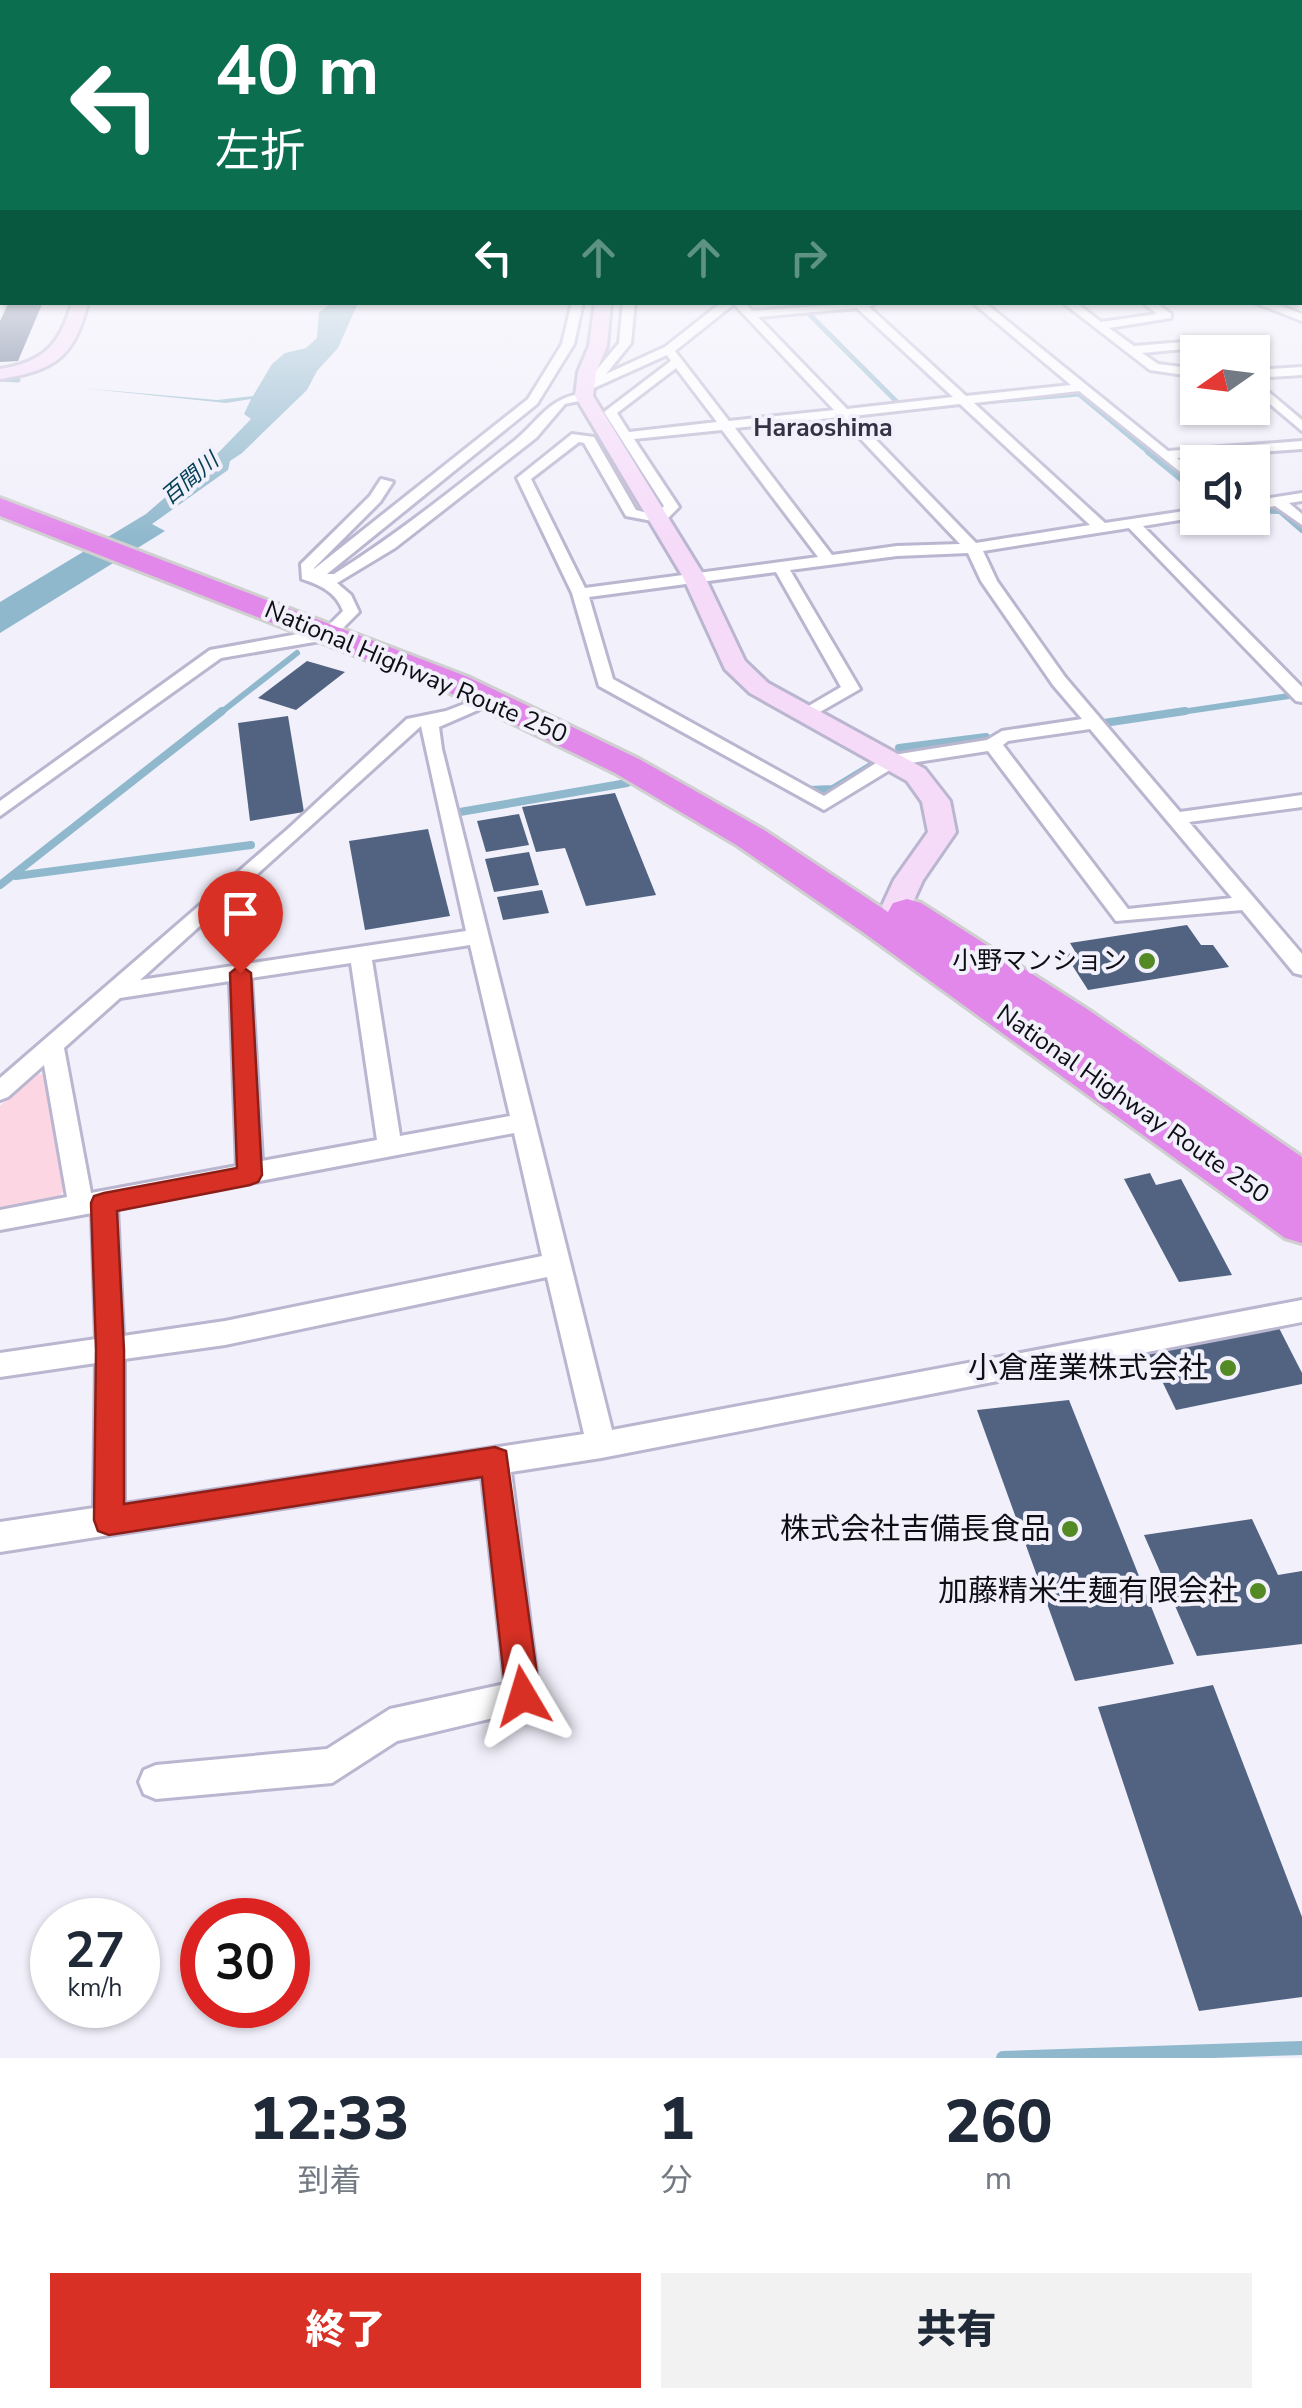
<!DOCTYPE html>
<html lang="ja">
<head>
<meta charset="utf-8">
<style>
  :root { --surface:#fff; --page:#f2f2f3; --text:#1f2937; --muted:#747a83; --accent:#d93025 }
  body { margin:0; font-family:"Nunito Sans","Noto Sans JP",sans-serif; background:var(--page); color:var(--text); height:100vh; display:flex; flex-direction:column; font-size:38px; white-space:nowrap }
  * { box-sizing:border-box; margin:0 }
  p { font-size:32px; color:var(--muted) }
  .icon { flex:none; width:55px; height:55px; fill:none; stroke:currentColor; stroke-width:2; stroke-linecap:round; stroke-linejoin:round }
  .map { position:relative; height:2058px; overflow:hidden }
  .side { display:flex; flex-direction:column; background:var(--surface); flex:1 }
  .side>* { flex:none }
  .guide { position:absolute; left:0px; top:0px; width:1302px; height:305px; box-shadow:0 2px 8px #0004; background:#0b6e4f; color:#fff; overflow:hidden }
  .needle { width:65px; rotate:256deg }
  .fabs { position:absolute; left:1180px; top:335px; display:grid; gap:20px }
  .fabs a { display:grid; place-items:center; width:90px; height:90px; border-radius:0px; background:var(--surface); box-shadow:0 2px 8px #0004; font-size:50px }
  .speed { position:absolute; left:30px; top:1898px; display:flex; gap:20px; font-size:50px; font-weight:700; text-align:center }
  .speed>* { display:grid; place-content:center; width:130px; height:130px; border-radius:50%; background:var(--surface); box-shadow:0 2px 8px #0004; line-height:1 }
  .speed small { font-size:25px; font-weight:400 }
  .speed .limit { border:15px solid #d22; background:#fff; color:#111 }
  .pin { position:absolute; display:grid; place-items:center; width:85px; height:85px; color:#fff; margin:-102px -42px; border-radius:50% 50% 50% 0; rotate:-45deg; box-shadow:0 0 10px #0007 }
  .pin .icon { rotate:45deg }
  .me { position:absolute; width:110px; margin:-55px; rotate:353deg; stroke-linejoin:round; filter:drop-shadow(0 0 8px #0008) }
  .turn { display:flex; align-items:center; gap:35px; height:210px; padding:0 50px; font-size:45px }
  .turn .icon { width:130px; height:130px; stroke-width:2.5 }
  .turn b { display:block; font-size:70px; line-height:85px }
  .lanes { display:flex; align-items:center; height:95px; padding:0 50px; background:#0003; justify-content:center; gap:50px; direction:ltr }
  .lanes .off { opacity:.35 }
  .eta { display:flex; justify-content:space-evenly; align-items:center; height:170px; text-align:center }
  .eta b { font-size:60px; font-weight:800; line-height:70px }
  .primary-button { display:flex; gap:20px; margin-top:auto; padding:20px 50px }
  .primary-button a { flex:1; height:115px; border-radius:0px; background:var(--accent); color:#fff; font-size:40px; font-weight:800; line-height:115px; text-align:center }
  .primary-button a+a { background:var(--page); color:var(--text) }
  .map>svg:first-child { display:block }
  .green { fill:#fcd6e3 }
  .water { fill:#8fb8cc }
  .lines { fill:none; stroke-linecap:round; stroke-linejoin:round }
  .stream-far3 { stroke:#8fb8cc; stroke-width:5 }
  .stream-far2 { stroke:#8fb8cc; stroke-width:6 }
  .stream-far1 { stroke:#8fb8cc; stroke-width:8 }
  .stream { stroke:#8fb8cc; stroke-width:14 }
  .building { fill:#516381 }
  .street-casing { stroke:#bab6d0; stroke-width:6 }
  .secondary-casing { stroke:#bab6d0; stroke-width:6 }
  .highway-casing { stroke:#cfcfd0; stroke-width:6 }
  .street { fill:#fff; fill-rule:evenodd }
  .secondary { fill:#f6dbf9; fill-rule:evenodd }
  .highway { fill:#e288eb; fill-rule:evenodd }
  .route { fill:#d93025; stroke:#8d1f18; stroke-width:2.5 }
  .poi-dot { fill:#548a24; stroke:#f1f0fb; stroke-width:4 }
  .labels { text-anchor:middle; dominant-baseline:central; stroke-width:8; stroke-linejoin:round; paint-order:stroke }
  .far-water-label { font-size:22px; font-style:italic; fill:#054156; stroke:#f1f0fb }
  .far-quarter-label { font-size:25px; font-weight:bold; fill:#343145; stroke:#f1f0fb }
  .street-label { font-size:25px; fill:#0f0e16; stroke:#f1f0fb }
  .poi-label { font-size:25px; fill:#0f0e16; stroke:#f1f0fb; text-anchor:end }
  .near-poi-label { font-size:30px; fill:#0f0e16; stroke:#f1f0fb; text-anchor:end }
</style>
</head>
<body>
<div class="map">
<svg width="1302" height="2058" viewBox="0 0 1302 2058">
  <rect width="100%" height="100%" fill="#f1f0fb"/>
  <path class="green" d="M 34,1073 L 49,1076 L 66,1187 L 55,1202 L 0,1211 L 0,1106 Z"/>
  <path class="water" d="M 332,303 L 358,303 L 338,348 L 317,371 L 307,390 L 242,453 L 230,461 L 228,470 L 152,524 L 165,531 L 0,633 L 0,602 L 146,514 L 169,494 L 171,484 L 182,474 L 218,453 L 251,419 L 244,414 L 251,399 L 226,403 L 81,388 L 217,400 L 253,396 L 272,364 L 285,353 L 306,348 L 317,338 L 319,312 Z"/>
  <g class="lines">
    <g class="stream-far3">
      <path d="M 798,302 L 803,307"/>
      <path d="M 807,312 L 898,403"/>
      <path d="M 0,379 L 18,380"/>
      <path d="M 983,402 L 1079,394 L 1151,454"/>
      <path d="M 904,409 L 954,405"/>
    </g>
    <g class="stream-far2">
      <path d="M 1148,452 L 1198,493"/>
      <path d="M 1252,510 L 1280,511 L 1302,530"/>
      <path d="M 219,714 L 297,653"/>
      <path d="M 1168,714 L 1289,696"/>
    </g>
    <g class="stream-far1">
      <path d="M 1104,723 L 1185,711"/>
      <path d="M 899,748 L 986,737"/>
      <path d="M 809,790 L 833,789 L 871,766"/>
      <path d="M 460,812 L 627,783"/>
      <path d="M 16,876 L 251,845"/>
      <path d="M 0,885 L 222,711"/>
    </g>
    <path class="stream" d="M 1003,2058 L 1302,2048"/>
  </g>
  <g class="building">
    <path d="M 9,302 L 43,302 L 18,361 L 0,362 L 0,321 Z"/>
    <path d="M 307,661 L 345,672 L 296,710 L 258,698 Z"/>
    <path d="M 288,716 L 304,812 L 250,821 L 238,723 Z"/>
    <path d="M 615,793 L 656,895 L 586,906 L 565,848 L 536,852 L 522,807 Z"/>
    <path d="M 519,814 L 529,845 L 486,852 L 477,821 Z"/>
    <path d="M 428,829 L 450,916 L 365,930 L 349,841 Z"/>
    <path d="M 529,852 L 539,885 L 494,892 L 485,859 Z"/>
    <path d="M 542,890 L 549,913 L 503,920 L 497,897 Z"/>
    <path d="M 1187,925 L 1201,945 L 1213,945 L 1229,967 L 1088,990 L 1065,954 L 1076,953 L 1070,943 Z"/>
    <path d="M 1150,1173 L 1156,1185 L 1181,1179 L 1232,1275 L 1179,1282 L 1124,1179 Z"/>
    <path d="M 1279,1328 L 1302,1373 L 1302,1384 L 1176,1410 L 1149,1354 Z"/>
    <path d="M 1069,1400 L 1174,1664 L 1075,1681 L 977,1410 Z"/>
    <path d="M 1252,1519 L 1278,1575 L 1302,1571 L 1302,1644 L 1197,1656 L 1144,1535 Z"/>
    <path d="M 1213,1685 L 1302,1917 L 1302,1997 L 1199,2011 L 1098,1707 Z"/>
  </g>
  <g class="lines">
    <g class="street-casing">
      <g id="street">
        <rect x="1300" y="266" width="2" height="6"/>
        <path d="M 572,302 L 583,302 L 574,344 L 537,404 L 327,574 L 334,574 C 396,535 452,490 509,445 C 540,422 543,401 582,393 L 577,389 L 593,380 L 593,374 L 619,343 L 623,302 L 635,302 L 631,343 L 606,374 L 665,347 L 722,302 L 745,302 L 752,311 L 878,302 L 869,307 L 966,396 L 1071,385 L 972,302 L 984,302 L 1168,451 L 1302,441 L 1302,449 L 1177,458 L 1198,475 L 1198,486 L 1079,391 L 974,403 L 1105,523 L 1198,509 L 1198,517 L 1143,526 L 1302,687 L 1302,702 L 1296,701 L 1129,528 L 983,551 L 997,581 L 1065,677 L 1180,812 L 1302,795 L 1302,807 L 1189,822 L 1302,954 L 1302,975 L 1294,973 L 1242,910 L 1116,921 L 988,751 L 898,765 L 824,810 L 599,686 L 572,593 L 517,478 L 572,434 L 594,437 L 636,510 L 655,515 L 664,506 L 604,412 L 671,361 L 667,355 L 585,392 L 590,396 L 588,399 L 565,404 L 536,438 L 395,548 L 337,583 L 351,595 L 359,612 L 343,628 L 333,629 L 335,632 L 326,640 L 221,658 L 0,816 L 0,801 L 210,650 L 331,628 L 329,625 L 343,611 C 336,592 320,585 302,579 L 301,564 L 370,496 L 381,479 L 393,482 L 380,502 L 314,568 L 314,569 L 528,399 L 562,344 ZM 734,304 L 834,410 L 729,421 L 675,351 ZM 857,308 L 953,397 L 847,409 L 758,317 ZM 676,368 L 717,422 L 629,432 L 617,413 ZM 960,404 L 1090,525 L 976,543 L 853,416 ZM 840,417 L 960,544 L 897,546 L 832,555 L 735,428 ZM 722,430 L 818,557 L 585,588 L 531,479 L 579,442 L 584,443 L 626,516 L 663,523 L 679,507 L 634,439 ZM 968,553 L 981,581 L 1053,685 L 1082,719 L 1002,731 L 987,740 L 887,756 L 824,796 L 613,679 L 589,597 L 776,572 L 841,687 L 800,711 L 800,719 L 806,720 L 860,689 L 790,570 L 897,556 ZM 1090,729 L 1232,898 L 1128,909 L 1003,745 L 1008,741 Z"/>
        <path d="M 1062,302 L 1075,302 L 1101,322 L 1157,314 L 1142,302 L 1155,302 L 1171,314 L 1171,318 L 1109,328 L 1134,346 L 1209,340 L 1209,346 L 1205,347 L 1142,353 L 1158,364 L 1198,369 L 1198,377 L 1150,370 Z"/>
        <path d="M 1253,302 L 1270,302 L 1302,314 L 1302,321 Z"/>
        <path d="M 1302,367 L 1302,375 L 1252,378 L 1252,370 Z"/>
        <path d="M 1252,378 L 1302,420 L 1302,431 L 1252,389 Z"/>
        <path d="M 1302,493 L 1302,501 L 1289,503 L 1302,514 L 1302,525 L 1275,506 L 1252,509 L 1252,501 Z"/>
        <path d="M 472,701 L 481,706 L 478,710 L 439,727 L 442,749 L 612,1430 L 1302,1300 L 1302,1322 L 601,1458 L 511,1472 L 539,1696 L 535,1708 L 397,1741 L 332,1783 L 156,1799 L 144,1794 L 139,1782 L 144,1770 L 156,1765 L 327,1749 L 390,1709 L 505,1684 L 482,1477 L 0,1552 L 0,1522 L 94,1508 L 96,1363 L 0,1377 L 0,1353 L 96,1339 L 92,1213 L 0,1230 L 0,1210 L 67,1197 L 44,1065 L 8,1097 L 0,1100 L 0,1078 L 289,828 L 407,719 L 446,711 ZM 421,726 L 466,931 L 140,980 ZM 470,945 L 510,1116 L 400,1136 L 372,960 ZM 351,963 L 377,1140 L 262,1161 L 251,978 ZM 230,981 L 237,1166 L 91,1193 L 64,1048 L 120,998 ZM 514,1133 L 542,1256 L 225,1321 L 123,1336 L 117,1208 ZM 547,1277 L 584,1434 L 124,1504 L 124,1359 L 225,1345 Z"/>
      </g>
    </g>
    <g class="secondary-casing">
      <g id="secondary">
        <path d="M 72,302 L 88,302 C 74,358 55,370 0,379 L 0,369 C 44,362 60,345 72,302 Z"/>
        <path d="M 595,302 L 611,302 L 607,346 L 596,372 L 593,396 L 705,577 L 745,661 L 768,683 L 925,769 L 950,801 L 956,832 L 923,880 L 908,913 L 886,913 L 882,906 L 894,880 L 928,832 L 922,802 L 907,781 L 750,693 L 725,669 L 683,577 L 575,396 L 578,372 L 589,346 Z"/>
      </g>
    </g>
    <g class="highway-casing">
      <path id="highway" d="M 0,498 L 468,677 L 639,759 L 764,830 L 888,912 L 893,903 L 907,899 L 921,903 L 1087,1009 L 1302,1157 L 1302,1243 L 1285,1238 L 864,933 L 738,846 L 615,773 L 446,691 L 0,516 Z"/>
    </g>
    <use href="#street" class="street"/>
    <use href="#secondary" class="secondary"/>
    <use href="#highway" class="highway"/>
  </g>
  <linearGradient id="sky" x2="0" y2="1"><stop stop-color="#84b6dd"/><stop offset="0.47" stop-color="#f9f8fd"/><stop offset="1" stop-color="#f9f8fd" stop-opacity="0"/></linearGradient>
  <rect width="1302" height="541" fill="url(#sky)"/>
  <path class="route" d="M 240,965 L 251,973 L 262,1175 L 258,1182 L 250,1185 L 117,1211 L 124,1350 L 124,1504 L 495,1447 L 506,1451 L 540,1696 L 535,1708 L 523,1713 L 511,1708 L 506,1696 L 482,1477 L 109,1535 L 98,1531 L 94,1520 L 96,1350 L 91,1203 L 94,1196 L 104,1193 L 237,1168 L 230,973 Z"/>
  <g class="poi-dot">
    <circle cx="1147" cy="961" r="10"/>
    <circle cx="1228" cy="1368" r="10"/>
    <circle cx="1070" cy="1529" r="10"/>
    <circle cx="1258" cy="1591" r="10"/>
  </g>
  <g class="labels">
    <g class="far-water-label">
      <text transform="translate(190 479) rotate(-40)">百間川</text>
    </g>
    <g class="far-quarter-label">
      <text x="823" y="428">Haraoshima</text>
    </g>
    <g class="street-label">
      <text transform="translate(416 672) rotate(23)">National Highway Route 250</text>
      <text transform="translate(1133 1104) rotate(35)">National Highway Route 250</text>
    </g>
    <g class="poi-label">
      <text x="1127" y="961">小野マンション</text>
    </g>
    <g class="near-poi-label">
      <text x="1208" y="1368">小倉産業株式会社</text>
      <text x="1050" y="1529">株式会社吉備長食品</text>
      <text x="1238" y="1591">加藤精米生麺有限会社</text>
    </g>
  </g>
</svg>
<div class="fabs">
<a><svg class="needle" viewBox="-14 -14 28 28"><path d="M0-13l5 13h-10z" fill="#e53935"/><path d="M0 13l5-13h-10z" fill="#747a83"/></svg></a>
<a><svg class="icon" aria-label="sound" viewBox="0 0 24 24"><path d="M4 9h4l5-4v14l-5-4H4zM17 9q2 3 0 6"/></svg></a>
</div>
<div class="speed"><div>27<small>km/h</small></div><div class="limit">30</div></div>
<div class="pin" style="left:240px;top:973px;background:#d93025"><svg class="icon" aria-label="arrive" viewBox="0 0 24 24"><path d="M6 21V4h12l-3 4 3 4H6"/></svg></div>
<svg class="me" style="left:523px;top:1696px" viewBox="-20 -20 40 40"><path d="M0-17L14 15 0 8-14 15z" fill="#d93025" stroke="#fff" stroke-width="4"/></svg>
<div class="guide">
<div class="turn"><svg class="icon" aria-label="left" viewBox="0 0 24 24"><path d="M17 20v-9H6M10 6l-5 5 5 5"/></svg><div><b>40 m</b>左折</div></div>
<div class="lanes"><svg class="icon" aria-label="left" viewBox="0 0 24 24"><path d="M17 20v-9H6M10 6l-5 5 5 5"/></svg><svg class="icon off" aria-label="ahead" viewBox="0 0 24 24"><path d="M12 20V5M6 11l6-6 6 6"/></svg><svg class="icon off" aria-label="ahead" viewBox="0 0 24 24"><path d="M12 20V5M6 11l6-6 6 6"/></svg><svg class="icon off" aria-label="right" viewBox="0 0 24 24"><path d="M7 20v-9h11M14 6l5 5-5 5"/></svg></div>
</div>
</div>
<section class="side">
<div class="eta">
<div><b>12:33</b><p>到着</p></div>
<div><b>1</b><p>分</p></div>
<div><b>260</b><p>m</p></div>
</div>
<div class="primary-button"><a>終了</a><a>共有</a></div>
</section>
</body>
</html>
